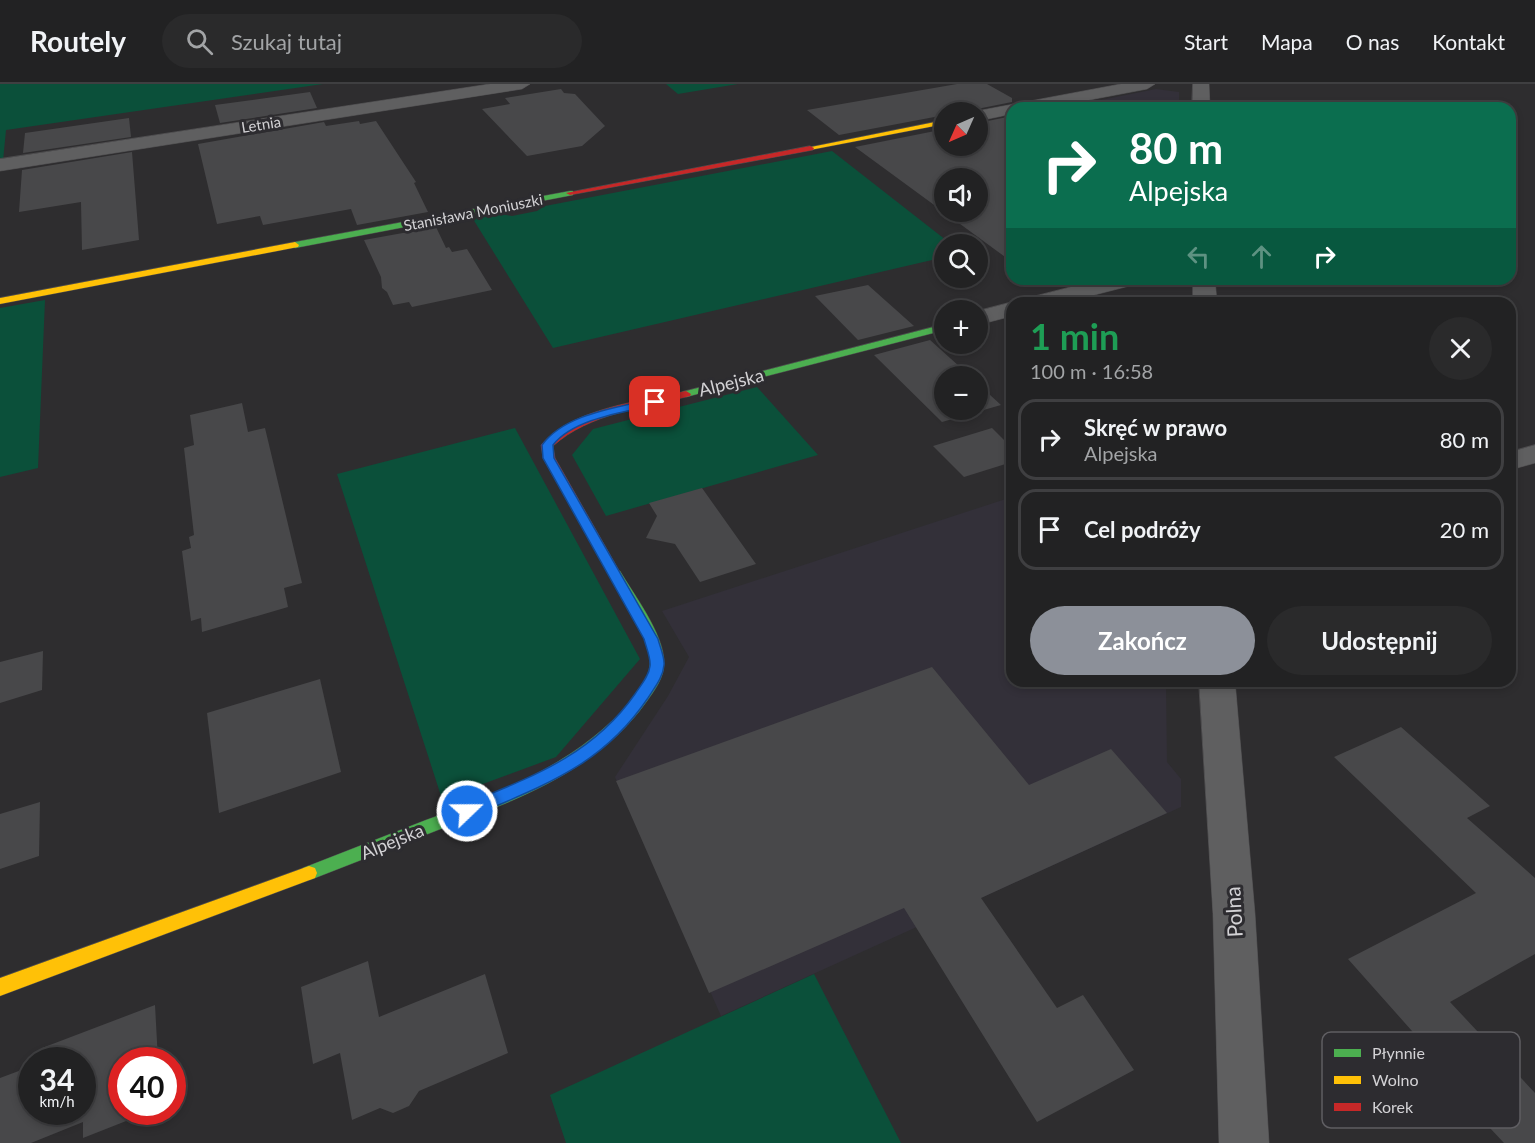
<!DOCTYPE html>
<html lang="pl">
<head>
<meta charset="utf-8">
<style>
  :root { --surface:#222223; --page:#2a2a2b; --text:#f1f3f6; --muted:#a2a4a6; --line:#3f3f41; --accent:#8c9099 }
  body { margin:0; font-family:Lato,sans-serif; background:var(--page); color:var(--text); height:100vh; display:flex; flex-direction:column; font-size:22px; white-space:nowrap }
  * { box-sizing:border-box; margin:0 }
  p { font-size:20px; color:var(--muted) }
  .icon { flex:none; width:33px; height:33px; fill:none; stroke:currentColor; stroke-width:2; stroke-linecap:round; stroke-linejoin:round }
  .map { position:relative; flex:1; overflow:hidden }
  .side { position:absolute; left:1006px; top:213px; width:510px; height:390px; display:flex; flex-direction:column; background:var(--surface); border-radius:18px; box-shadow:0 3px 9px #0003,0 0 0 2px var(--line) }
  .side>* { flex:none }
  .top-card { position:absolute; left:1006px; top:18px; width:510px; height:183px; border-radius:18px; box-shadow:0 3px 9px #0003,0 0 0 2px var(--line); background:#0b6e4f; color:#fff; overflow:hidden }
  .needle { width:39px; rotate:225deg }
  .fabs { position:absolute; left:934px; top:18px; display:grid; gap:12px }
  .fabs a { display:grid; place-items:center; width:54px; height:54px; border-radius:50%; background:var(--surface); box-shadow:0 3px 9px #0003,0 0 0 2px var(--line); font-size:30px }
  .speed { position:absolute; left:18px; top:963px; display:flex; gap:12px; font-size:30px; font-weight:700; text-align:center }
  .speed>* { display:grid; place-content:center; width:78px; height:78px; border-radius:50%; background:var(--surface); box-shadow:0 3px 9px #0003,0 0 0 2px var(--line); line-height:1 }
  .speed small { font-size:15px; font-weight:400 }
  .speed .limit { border:9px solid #d22; background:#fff; color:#111 }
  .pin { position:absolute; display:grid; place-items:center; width:51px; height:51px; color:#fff; margin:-26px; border-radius:12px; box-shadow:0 3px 9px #0006 }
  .me { position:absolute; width:66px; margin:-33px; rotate:68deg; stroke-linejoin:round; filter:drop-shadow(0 0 4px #0008) }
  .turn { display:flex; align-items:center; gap:21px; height:126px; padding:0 24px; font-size:27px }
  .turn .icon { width:78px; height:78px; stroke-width:2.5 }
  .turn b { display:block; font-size:42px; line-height:51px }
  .lanes { display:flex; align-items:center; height:57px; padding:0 24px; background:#0003; justify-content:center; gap:30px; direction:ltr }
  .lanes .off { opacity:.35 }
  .round { display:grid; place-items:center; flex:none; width:63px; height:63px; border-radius:32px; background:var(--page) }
  .summary { display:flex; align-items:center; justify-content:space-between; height:102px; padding:0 24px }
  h1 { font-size:36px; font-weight:700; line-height:45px; color:#1e9e55 }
  .button { display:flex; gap:12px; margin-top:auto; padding:12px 24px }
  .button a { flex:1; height:69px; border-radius:36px; background:var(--accent); color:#fff; font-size:24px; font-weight:700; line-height:69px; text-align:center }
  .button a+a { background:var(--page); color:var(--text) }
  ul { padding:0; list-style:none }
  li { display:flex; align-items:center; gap:18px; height:81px; margin:0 12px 9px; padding:0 12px; border:3px solid var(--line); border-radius:18px }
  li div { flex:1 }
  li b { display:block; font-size:22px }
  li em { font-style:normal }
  header { display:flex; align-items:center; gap:36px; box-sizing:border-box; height:84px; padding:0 30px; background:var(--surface); border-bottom:2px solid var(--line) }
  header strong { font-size:28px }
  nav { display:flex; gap:33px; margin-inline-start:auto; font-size:21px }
  .search { width:420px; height:54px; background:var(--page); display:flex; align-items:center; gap:15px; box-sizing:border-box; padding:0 21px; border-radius:33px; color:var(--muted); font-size:22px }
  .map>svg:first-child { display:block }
  .built { fill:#333039 }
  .green { fill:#0b503a }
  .building { fill:#48484a; fill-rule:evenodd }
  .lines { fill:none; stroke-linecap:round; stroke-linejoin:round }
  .street-casing { stroke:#4c4b4d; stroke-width:1 }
  .fast-casing { stroke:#4c4b4d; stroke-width:1 }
  .slow-casing { stroke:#4c4b4d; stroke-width:1 }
  .jam-casing { stroke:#4c4b4d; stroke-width:1 }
  .street { fill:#5f5f60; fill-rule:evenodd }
  .fast { fill:#4caf50; fill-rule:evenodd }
  .slow { fill:#ffc107; fill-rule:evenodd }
  .jam { fill:#c62828; fill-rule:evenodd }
  .route { fill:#1a73e8; stroke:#114b97; stroke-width:1.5 }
  .labels { text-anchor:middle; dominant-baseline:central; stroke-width:6; stroke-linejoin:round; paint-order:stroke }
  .far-street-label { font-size:15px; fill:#d3d2d5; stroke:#2d2c30 }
  .street-label { font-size:18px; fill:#d3d2d5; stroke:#2d2c30 }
  .near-street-label { font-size:21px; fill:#d3d2d5; stroke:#2d2c30 }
  .key { fill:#2d2c30; stroke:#5f5e62; stroke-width:1.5 }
  .key-label { font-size:16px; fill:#d3d2d5 }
</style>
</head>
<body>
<header>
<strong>Routely</strong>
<div class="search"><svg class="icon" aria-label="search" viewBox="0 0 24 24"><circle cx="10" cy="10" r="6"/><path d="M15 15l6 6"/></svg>Szukaj tutaj</div>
<nav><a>Start</a><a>Mapa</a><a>O nas</a><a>Kontakt</a></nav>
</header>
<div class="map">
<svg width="1535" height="1059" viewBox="0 0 1535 1059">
  <rect width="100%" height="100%" fill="#2e2d2f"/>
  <g class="built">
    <path d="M 1156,5 L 1179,8 L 1179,24 L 1117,24 L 1101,16 Z"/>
    <path d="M 1012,413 L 1012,597 L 1166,597 L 1167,678 L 1181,695 L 1181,723 L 721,932 L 615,693 L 668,612 L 689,573 L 662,527 Z"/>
  </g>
  <g class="green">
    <path d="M 0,0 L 323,0 L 6,46 L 3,77 L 0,77 Z"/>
    <path d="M 666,0 L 738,0 L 678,10 Z"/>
    <path d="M 832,67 L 951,160 L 945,160 L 945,173 L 553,264 L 473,135 L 501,130 L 512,132 L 537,127 L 545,122 Z"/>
    <path d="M 45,216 L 38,384 L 0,393 L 0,224 Z"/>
    <path d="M 757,303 L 818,371 L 606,432 L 572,371 L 593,345 Z"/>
    <path d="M 515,344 L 640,575 L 556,673 L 442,715 L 337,390 Z"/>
    <path d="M 814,890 L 901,1059 L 566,1059 L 550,1011 Z"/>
  </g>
  <g class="building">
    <path d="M 957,0 L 987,0 L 1012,14 L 1012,18 L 972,26 L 970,28 L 945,28 L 945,31 L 839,51 L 807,26 Z"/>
    <path d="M 561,5 L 564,9 L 575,10 L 605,42 L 582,62 L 527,72 L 482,25 L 510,20 L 505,14 Z"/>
    <path d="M 310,8 L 317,24 L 220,39 L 215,21 Z"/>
    <path d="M 1012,32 L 1012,178 L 855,63 L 945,45 L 945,62 L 978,62 L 978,39 ZM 945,94 L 978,94 L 978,128 L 945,128 Z"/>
    <path d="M 129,34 L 131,53 L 23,69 L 25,49 Z"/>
    <path d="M 359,37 L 360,40 L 376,37 L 416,98 L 414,99 L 428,128 L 357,141 L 351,125 L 263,141 L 260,132 L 217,140 L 198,60 L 324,38 L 326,42 Z"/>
    <path d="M 132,68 L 139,156 L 82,166 L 81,118 L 19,128 L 22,86 Z"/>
    <path d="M 436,143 L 446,164 L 449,163 L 452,168 L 467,165 L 492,206 L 412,223 L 409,218 L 393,221 L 387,208 L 382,204 L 381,193 L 364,156 Z"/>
    <path d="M 868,201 L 914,242 L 858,256 L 815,212 Z"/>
    <path d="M 930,256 L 970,292 L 945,292 L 945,326 L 978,326 L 978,300 L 1001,321 L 942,338 L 874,271 Z"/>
    <path d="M 242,319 L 248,348 L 265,344 L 302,499 L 284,504 L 288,523 L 202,548 L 201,534 L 191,537 L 182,467 L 191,464 L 189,453 L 194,451 L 184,364 L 194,361 L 190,331 Z"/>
    <path d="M 992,344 L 1012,364 L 1012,378 L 964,393 L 933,362 Z"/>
    <path d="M 702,404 L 756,480 L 700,498 L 675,460 L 646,454 L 657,432 L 649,419 Z"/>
    <path d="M 43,567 L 42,606 L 0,619 L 0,578 Z"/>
    <path d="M 932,583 L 1029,701 L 1111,665 L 1167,729 L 981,814 L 1057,924 L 1083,911 L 1134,986 L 1037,1038 L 904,824 L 709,909 L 616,697 Z"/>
    <path d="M 320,595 L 341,688 L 219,729 L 207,629 Z"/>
    <path d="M 1401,643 L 1490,722 L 1467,734 L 1535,794 L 1535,870 L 1450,918 L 1535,1009 L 1535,1059 L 1504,1059 L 1475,1028 L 1465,1033 L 1437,1001 L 1452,992 L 1348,875 L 1476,809 L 1334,673 Z"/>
    <path d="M 40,718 L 39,772 L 0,785 L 0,730 Z"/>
    <path d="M 368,877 L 379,933 L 485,890 L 508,969 L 419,1007 L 409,1022 L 393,1029 L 380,1024 L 352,1036 L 340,969 L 313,980 L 301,903 Z"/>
    <path d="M 155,921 L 158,976 L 122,976 L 122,1028 L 149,1028 L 83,1054 L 83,1038 L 31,1059 L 0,1059 L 0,994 L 32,982 L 32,1028 L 82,1028 L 82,976 L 42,976 L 42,964 Z"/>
  </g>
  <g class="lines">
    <g class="street-casing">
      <g id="street">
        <path d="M 490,0 L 530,0 L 522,5 L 0,87 L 0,75 Z"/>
        <path d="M 1121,0 L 1155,0 L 1147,5 L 1047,24 L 1012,24 L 1012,30 L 978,37 L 978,28 L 972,28 Z"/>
        <path d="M 1193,0 L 1209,0 L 1210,24 L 1192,24 Z"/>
        <path d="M 1102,195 L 1140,195 L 1137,200 L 1063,219 L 1024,219 L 1028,214 Z"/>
        <path d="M 1193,195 L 1215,195 L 1217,219 L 1193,219 Z"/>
        <path d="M 1012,218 L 1016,219 L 1012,219 L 1012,232 L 978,241 L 978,227 Z"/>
        <path d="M 1535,361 L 1535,379 L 1510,386 L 1510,368 Z"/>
        <path d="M 1199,597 L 1235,597 L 1255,830 L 1269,1059 L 1219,1059 L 1213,830 Z"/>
      </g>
    </g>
    <g class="fast-casing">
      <g id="fast">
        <path d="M 570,107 L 573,107 L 573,111 L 295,164 L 291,161 L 295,158 Z"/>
        <path d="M 945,240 L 945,246 L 686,313 L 681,310 L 682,308 Z"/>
        <path d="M 615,486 L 620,487 C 634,511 665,551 664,580 C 664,594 654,607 647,617 C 598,687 514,717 438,746 C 397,762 356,778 315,794 L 309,796 L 303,794 L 301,789 L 303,784 C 344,768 385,752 426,736 C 500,709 571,682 626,623 C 636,611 649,596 650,580 C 651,551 622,514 609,490 Z"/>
      </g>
    </g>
    <g class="slow-casing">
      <g id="slow">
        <path d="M 945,36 L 945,40 L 810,66 L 806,64 Z"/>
        <path d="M 295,158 L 299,161 L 298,163 L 0,220 L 0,214 Z"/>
        <path d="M 309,782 L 315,784 L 317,789 L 315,794 L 0,912 L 0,894 Z"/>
      </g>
    </g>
    <g class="jam-casing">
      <g id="jam">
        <path d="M 810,62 L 814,64 L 813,66 L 570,111 L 566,109 Z"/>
        <path d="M 686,307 L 691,310 L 690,312 C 643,324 590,329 553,362 L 555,374 L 621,490 L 620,493 L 610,493 L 543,374 L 541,361 C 572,324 642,317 686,307 Z"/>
      </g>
    </g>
    <use href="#street" class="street"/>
    <use href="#fast" class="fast"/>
    <use href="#slow" class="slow"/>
    <use href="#jam" class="jam"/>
  </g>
  <path class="route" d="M 655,314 L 659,315 L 659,320 C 626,328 574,334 553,361 L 554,374 L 658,555 C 660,563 665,574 664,581 C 663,594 654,604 648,614 C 602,682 544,701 473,732 L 467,734 L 461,732 L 459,727 L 461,722 C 528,694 591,673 635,610 C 641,601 649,592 650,582 C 651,574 646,563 644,555 L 543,374 L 542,361 C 565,329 618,324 655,314 Z"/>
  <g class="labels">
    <g class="far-street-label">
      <text transform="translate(261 40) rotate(-9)">Letnia</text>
      <text transform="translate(473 128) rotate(-11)">Stanisława Moniuszki</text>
    </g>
    <g class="street-label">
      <text transform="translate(731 298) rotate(-14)">Alpejska</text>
      <text transform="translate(392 757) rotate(-22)">Alpejska</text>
    </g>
    <g class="near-street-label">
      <text transform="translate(1233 828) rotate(-93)">Polna</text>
    </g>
  </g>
  <rect x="1322" y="948" width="198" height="96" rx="9" class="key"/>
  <rect x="1334" y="965" width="27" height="8" fill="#4caf50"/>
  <rect x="1334" y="992" width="27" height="8" fill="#ffc107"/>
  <rect x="1334" y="1019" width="27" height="8" fill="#c62828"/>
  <g class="key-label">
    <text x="1372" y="975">Płynnie</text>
    <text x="1372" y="1002">Wolno</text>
    <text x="1372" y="1029">Korek</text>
  </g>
</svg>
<div class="fabs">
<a><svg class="needle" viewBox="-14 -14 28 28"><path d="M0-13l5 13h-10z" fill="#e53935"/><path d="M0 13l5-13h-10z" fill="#a2a4a6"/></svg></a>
<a><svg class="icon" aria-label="sound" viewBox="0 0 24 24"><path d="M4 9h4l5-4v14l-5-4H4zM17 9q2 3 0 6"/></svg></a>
<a><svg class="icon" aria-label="search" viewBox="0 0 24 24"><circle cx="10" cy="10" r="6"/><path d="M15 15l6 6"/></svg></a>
<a>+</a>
<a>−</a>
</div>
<div class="speed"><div>34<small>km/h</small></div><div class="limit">40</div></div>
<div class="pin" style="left:655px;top:318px;background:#d93025"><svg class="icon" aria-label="arrive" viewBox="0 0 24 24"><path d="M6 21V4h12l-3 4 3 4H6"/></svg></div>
<svg class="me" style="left:467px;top:727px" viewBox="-20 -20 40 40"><circle r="17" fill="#1a73e8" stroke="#fff" stroke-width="3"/><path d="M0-11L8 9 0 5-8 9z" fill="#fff"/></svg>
<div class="top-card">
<div class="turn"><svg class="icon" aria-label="right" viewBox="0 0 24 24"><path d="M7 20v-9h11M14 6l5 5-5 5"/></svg><div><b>80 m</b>Alpejska</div></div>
<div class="lanes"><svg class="icon off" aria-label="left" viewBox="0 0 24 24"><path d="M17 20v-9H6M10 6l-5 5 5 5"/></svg><svg class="icon off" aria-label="ahead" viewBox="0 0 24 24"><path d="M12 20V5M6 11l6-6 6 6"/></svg><svg class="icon" aria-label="right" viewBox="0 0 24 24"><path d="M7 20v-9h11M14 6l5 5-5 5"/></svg></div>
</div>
<section class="side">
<div class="summary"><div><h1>1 min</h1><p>100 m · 16:58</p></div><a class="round"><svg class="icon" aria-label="close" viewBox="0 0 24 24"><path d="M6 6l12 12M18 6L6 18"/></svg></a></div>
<ul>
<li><svg class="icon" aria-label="right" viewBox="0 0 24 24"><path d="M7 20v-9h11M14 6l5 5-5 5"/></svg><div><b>Skręć w prawo</b><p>Alpejska</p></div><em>80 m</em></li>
<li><svg class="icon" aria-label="arrive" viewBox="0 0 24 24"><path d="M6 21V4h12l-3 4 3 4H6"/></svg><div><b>Cel podróży</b></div><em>20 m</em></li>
</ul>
<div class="button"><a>Zakończ</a><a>Udostępnij</a></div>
</section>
</div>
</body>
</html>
